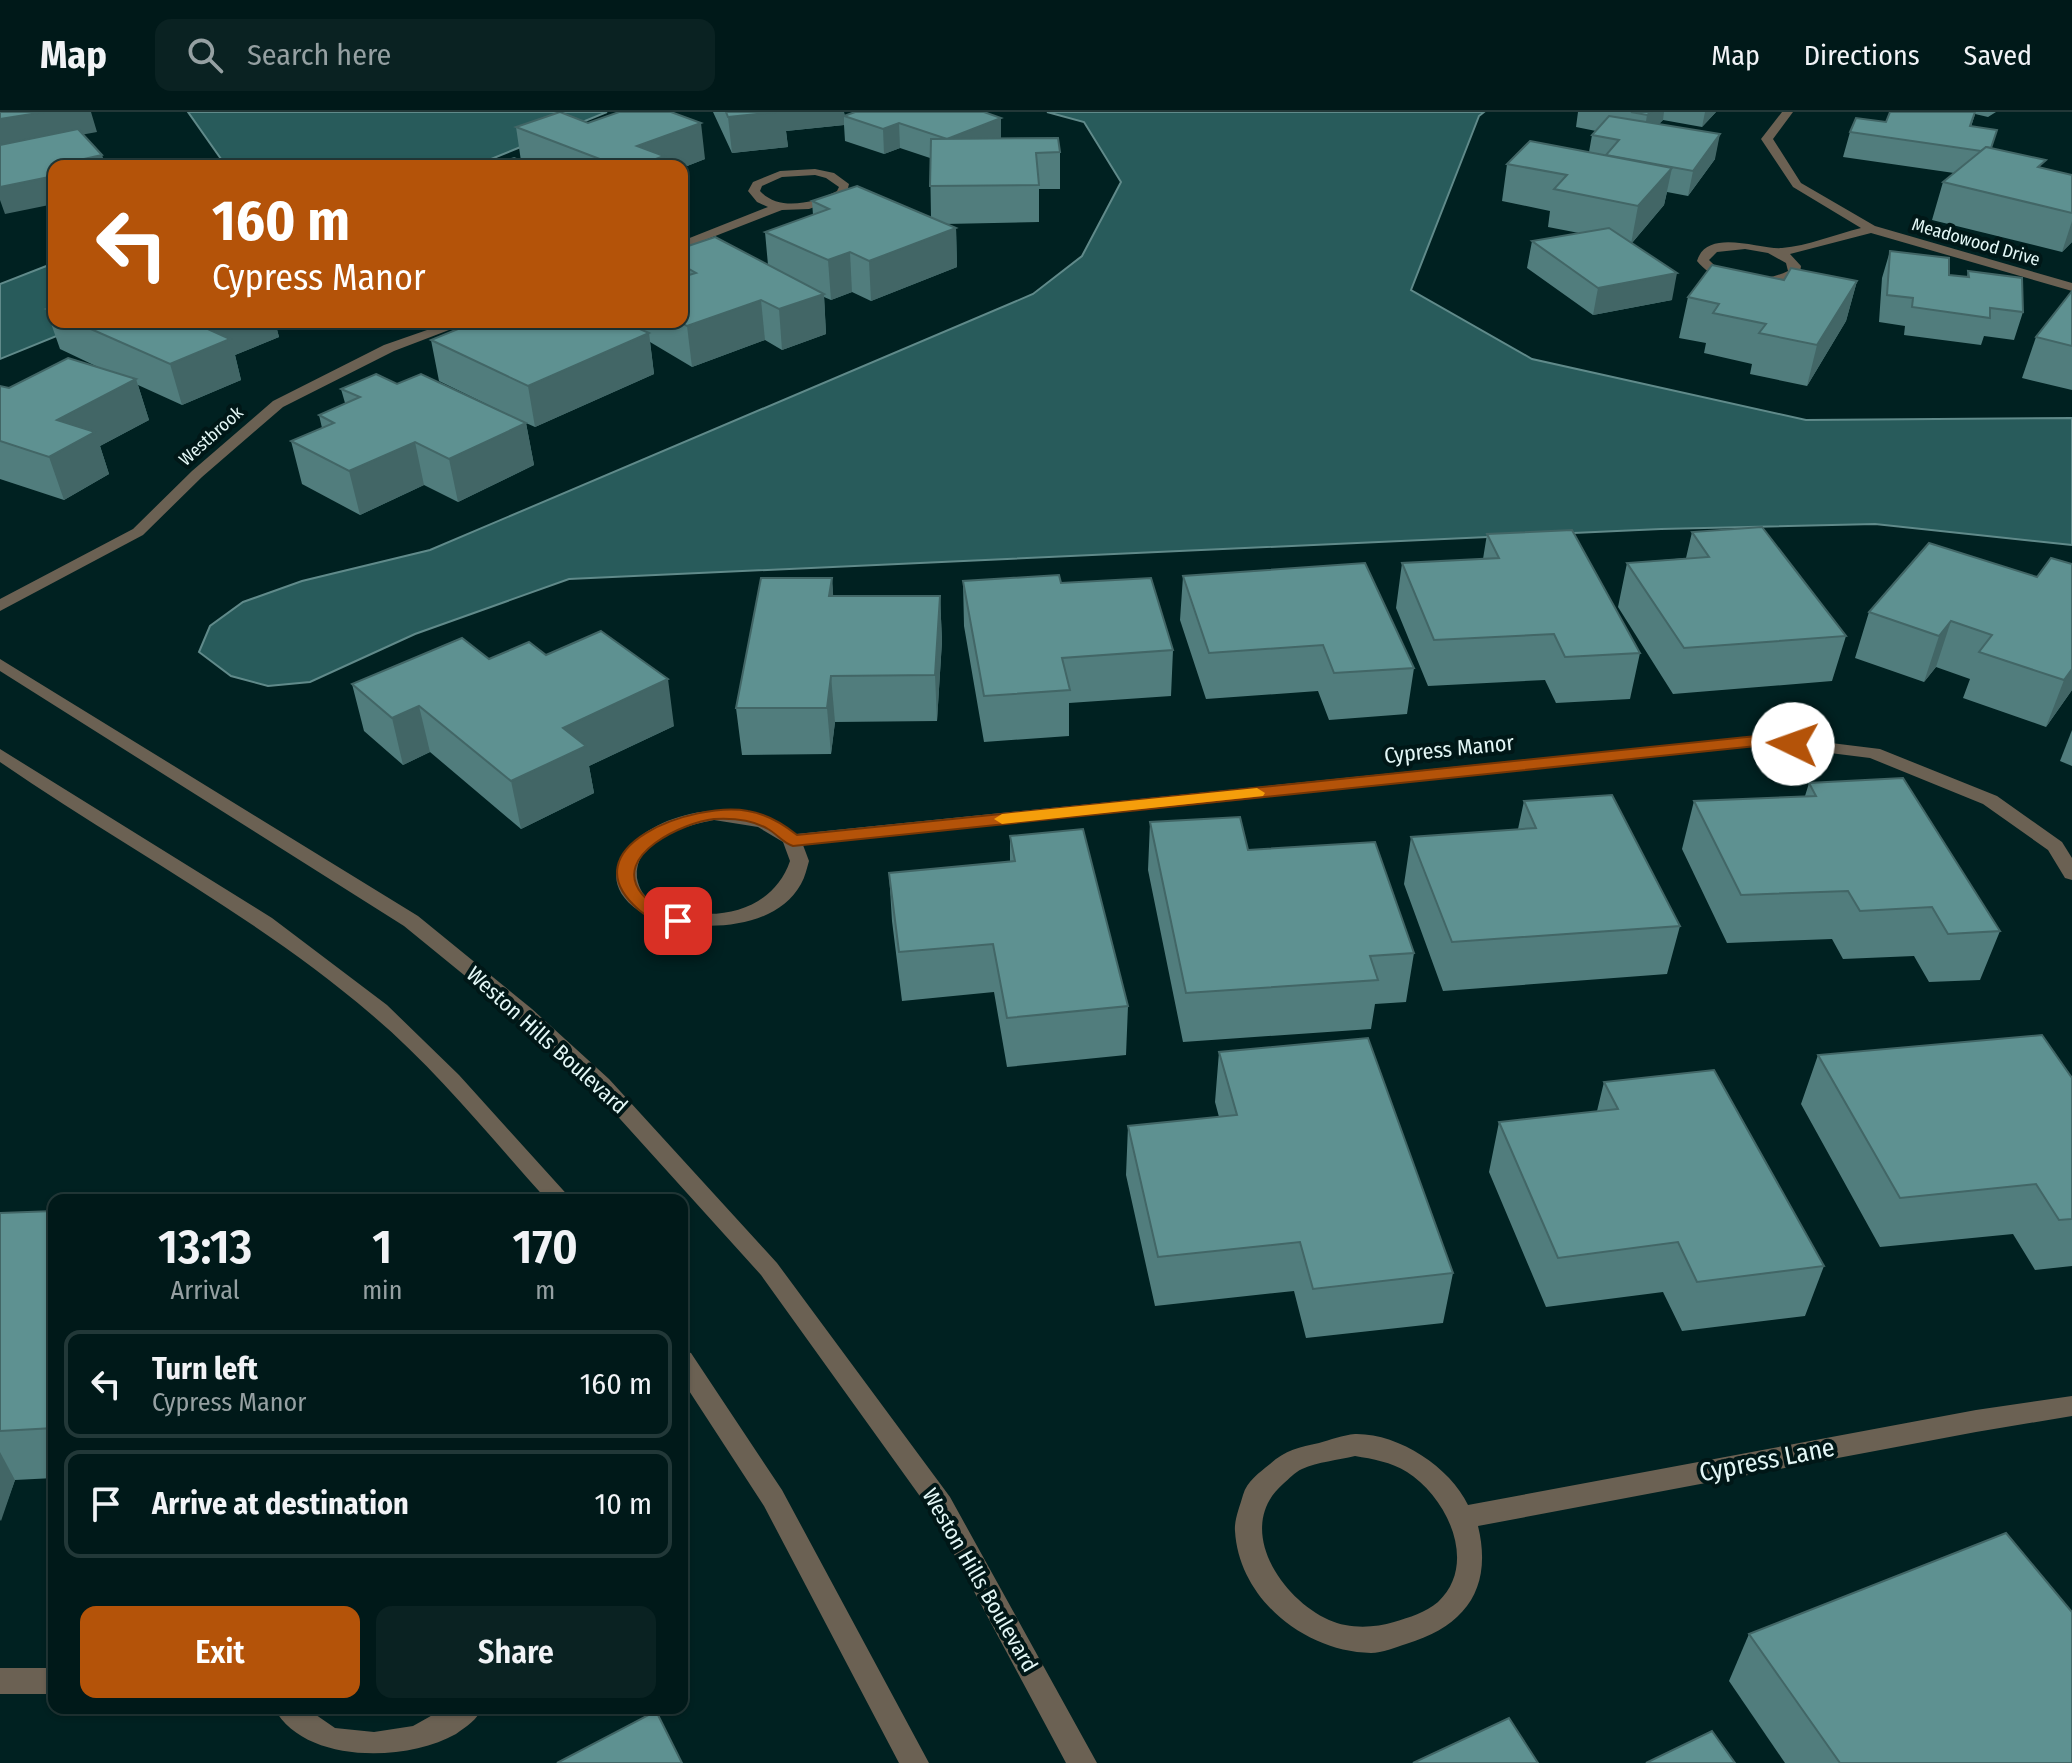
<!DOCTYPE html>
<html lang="en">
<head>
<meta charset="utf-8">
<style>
  :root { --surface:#001919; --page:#0a2222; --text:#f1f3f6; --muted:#95a0a2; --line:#223838; --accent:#b45309 }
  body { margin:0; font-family:"Fira Sans Condensed",sans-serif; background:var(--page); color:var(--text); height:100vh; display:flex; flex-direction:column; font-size:30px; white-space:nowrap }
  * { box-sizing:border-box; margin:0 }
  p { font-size:26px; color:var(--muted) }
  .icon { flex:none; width:44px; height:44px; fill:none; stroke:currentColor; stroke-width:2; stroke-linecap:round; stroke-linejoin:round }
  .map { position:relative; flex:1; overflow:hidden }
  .drawer { position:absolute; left:48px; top:1082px; width:640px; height:520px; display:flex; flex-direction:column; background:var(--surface); border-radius:16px; box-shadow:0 2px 6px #0004,0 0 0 2px var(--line) }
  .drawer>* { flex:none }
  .banner { position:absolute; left:48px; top:48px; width:640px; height:168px; border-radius:16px; box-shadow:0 2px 6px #0004,0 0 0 2px var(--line); background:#b45309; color:#fff; overflow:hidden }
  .pin { position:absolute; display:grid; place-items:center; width:68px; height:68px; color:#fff; margin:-34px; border-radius:16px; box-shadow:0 4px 12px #0006 }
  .me { position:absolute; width:88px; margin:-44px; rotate:273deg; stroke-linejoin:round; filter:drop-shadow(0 0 6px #0008) }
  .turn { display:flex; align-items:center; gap:28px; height:168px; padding:0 32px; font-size:36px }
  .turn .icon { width:104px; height:104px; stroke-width:2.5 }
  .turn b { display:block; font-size:56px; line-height:68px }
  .eta { display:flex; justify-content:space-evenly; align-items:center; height:136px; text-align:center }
  .eta b { font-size:48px; font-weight:600; line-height:56px }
  .button { display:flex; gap:16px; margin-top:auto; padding:16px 32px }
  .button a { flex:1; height:92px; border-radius:16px; background:var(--accent); color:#fff; font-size:32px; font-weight:600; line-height:92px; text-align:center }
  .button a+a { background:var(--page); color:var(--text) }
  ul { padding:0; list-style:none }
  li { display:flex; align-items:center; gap:24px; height:108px; margin:0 16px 12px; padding:0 16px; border:4px solid var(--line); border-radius:16px }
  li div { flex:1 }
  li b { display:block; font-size:30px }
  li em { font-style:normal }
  header { display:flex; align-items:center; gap:48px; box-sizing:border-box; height:112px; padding:0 40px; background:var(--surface); border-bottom:2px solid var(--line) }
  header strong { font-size:38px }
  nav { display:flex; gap:44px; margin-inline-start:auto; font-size:28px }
  .search { width:560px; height:72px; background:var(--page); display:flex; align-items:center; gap:20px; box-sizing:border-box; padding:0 28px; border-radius:16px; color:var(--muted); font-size:30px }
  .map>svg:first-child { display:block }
  .water { fill:#285b5b; stroke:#608a8a; stroke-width:2 }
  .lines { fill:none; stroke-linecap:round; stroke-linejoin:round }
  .street { fill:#6b6153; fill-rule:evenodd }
  .wall { fill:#517d7d }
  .shaded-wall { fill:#426666 }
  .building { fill:#5e9191; stroke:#426666; stroke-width:2 }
  .route { fill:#b45309; stroke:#753606; stroke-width:2 }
  .slow { fill:#f59e0b }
  .labels { text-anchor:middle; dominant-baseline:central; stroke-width:8; stroke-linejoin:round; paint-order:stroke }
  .far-street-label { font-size:18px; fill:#e3f7f6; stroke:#001717 }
  .street-label { font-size:22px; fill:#e3f7f6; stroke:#001717 }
  .near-street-label { font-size:26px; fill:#e3f7f6; stroke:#001717 }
</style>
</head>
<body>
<header>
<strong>Map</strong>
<div class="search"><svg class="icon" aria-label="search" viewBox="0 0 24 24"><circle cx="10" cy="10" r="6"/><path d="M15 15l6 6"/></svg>Search here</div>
<nav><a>Map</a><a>Directions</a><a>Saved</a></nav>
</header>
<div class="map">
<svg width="2072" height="1651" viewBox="0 0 2072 1651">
  <rect width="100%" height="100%" fill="#002121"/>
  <g class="water">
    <path d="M 188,0 L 607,0 L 474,54 L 226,54 Z"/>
    <path d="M 1047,0 L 1484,0 L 1479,4 L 1411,178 L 1532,247 L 1806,308 L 2072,306 L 2072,433 L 1875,412 L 1661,417 L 569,467 L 415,522 L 310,570 L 268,574 L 231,564 L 199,540 L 210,514 L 243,490 L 302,469 L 430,438 L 1033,182 L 1082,144 L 1121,70 L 1084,10 Z"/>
    <path d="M 54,151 L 54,210 L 91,210 L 0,247 L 0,172 Z"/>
  </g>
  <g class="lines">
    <g class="street">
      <path d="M 1782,0 L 1793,0 L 1773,27 L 1801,71 L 1875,114 L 2072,171 L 2072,179 L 1871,121 L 1790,142 L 1801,154 L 1800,161 C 1773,185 1719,176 1697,149 C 1707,115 1760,138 1782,136 C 1807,134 1836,122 1861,116 L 1793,75 L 1761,27 ZM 1745,137 L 1768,141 L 1786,151 L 1788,159 C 1763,171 1729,170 1709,148 L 1717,140 Z"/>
      <path d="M 815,57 L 834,61 L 849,72 L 846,84 L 809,97 L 782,98 L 682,137 L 682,129 L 768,95 L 757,90 L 748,79 L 753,70 L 780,59 ZM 815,63 L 826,66 L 839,75 L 837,79 C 814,91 779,100 760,79 L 762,74 L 782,65 Z"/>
      <path d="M 450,210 L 470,210 L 394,239 L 283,295 L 202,365 L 143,423 L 0,499 L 0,487 L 133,417 L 192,359 L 273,289 L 384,233 Z"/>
      <path d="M 0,547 L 418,804 L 532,897 L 609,967 L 777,1151 L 950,1385 L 1097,1651 L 1066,1651 L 932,1401 L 761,1163 L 593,977 L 518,907 L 404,814 L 0,559 Z"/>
      <path d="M 1766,623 L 1880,637 L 1997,684 L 2062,730 L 2072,746 L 2072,768 L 2065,766 L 2048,738 L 1983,692 L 1870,646 L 1766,633 L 803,733 L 809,749 C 807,756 805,765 801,772 C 778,814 715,819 674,810 C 662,808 649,806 639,799 C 588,764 633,720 673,707 C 718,691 756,698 796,722 ZM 714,708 L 758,715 L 783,730 L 790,749 C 775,793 728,809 683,799 C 674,797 662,796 654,791 C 644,785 639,777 637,766 C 634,727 684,714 714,708 Z"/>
      <path d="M 0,637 L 272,806 L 387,893 L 459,963 L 572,1088 L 547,1088 C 491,1026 436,957 372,903 C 258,805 123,735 0,650 Z"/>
      <path d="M 682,1238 L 691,1241 L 782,1378 L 929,1651 L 899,1651 L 764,1394 L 682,1268 Z"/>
      <path d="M 2072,1284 L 2072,1304 L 1976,1320 L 1478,1414 C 1493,1476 1466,1514 1406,1532 C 1396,1535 1382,1541 1371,1541 C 1305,1540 1239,1487 1235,1419 C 1234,1408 1240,1394 1243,1383 C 1247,1369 1259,1361 1270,1352 C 1285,1338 1300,1335 1319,1331 C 1330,1328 1343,1323 1355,1322 C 1398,1321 1450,1355 1468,1393 L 1976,1298 ZM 1355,1344 C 1373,1347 1391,1350 1407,1360 C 1447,1385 1479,1452 1438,1490 C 1425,1501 1410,1505 1394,1510 C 1374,1516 1349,1517 1329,1508 C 1280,1486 1234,1415 1283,1372 C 1289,1367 1295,1360 1302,1357 C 1318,1350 1338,1348 1355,1344 Z"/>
      <rect x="0" y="1556" width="54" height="26"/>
      <path d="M 274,1596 L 306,1596 L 335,1616 L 374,1620 L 413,1614 L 445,1596 L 482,1596 C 477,1608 467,1614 456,1622 C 404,1651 303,1651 274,1596 Z"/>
    </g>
  </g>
  <g class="wall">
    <path d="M 713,0 L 844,0 L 845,4 L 1001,6 L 1001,26 L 1060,40 L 1060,77 L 1039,77 L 1039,110 L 945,112 L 956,116 L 957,155 L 871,189 L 852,180 L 831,188 L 824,185 L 826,222 L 782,238 L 765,228 L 692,255 L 650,230 L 654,262 L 535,315 L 526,311 L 534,353 L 458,390 L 424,373 L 360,403 L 302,372 L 291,329 L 322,316 L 319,303 L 345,291 L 341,277 L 397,272 L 511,304 L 439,269 L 431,228 L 507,216 L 636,215 L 635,210 L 682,210 L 682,136 L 768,153 L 765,120 L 813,103 L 812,89 L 931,105 L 930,46 L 900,36 L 884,42 L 845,29 L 844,13 L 786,19 L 788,35 L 732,41 Z"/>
    <path d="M 1578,0 L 1716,0 L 1702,15 L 1663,8 L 1659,12 L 1715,47 L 1688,84 L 1667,80 L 1664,93 L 1632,131 L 1672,188 L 1593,203 L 1527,156 L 1532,129 L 1579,121 L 1548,115 L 1550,99 L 1502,89 L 1507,52 L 1589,40 L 1592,23 L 1596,19 L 1576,15 Z"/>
    <path d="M 1890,0 L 1996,0 L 1988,5 L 1975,2 L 1971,15 L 1991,36 L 2043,56 L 2072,63 L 2072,130 L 2062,140 L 1932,108 L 1943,70 L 1954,61 L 1843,45 L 1850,20 L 1886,10 Z"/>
    <path d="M 588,11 L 705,47 L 682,56 L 682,54 L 491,54 L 521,49 L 516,15 Z"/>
    <path d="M 1890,139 L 1949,163 L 1967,165 L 1968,159 L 2023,200 L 2014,228 L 1984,224 L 1981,233 L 1904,223 L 1905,214 L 1879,210 L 1882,166 Z"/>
    <path d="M 1784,168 L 1857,169 L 1846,209 L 1807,274 L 1750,262 L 1752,252 L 1704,241 L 1706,231 L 1679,226 L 1688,185 Z"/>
    <path d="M 2072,179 L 2072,278 L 2022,266 L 2036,225 Z"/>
    <path d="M 54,194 L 54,210 L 275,210 L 279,225 L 235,243 L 241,268 L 182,293 L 138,273 L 149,308 L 100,334 L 109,362 L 64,388 L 0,367 L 0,274 L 9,276 L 100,256 L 60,237 L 46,197 Z"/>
    <path d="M 1692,420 L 1846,524 L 1832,569 L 1673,582 L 1618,495 L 1627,451 L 1686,446 Z"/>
    <path d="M 1487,422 L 1640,541 L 1630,587 L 1556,591 L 1545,568 L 1428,574 L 1396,496 L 1402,451 L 1483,447 Z"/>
    <path d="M 2072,452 L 2072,578 L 2046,615 L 1963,586 L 1970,567 L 1936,555 L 1924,570 L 1855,546 L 1869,500 L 2037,465 Z"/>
    <path d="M 1183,464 L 1414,556 L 1407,602 L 1329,608 L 1318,579 L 1206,587 L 1180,508 Z"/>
    <path d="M 832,466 L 833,484 L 940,484 L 942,529 L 937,609 L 835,610 L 831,642 L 742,643 L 736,596 Z"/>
    <path d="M 963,469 L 1061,471 L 1173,538 L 1171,584 L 1069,591 L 1069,624 L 984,630 L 964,514 Z"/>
    <path d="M 546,543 L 674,614 L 589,654 L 594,681 L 521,717 L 430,640 L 403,653 L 364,619 L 352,572 L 489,547 Z"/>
    <path d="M 2072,618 L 2072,654 L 2060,649 Z"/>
    <path d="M 1809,671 L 2000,819 L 1980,868 L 1929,870 L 1914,844 L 1843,847 L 1832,827 L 1727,831 L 1682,737 L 1694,689 L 1805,684 Z"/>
    <path d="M 1524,689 L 1680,814 L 1667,862 L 1443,879 L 1404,772 L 1411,725 L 1518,717 Z"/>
    <path d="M 1150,710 L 1248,738 L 1414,841 L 1406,890 L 1375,892 L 1371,917 L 1183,930 L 1148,758 Z"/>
    <path d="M 1010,724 L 1128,894 L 1126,943 L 1007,955 L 994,880 L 902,889 L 892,809 L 889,761 L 1010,750 Z"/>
    <path d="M 1219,940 L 1453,1161 L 1443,1211 L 1306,1226 L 1294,1179 L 1155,1194 L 1126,1063 L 1128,1014 L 1219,1005 L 1215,990 Z"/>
    <path d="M 1818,943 L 2072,966 L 2072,1154 L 2035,1158 L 2013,1122 L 1880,1135 L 1801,992 Z"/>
    <path d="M 1604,970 L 1824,1154 L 1805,1204 L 1682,1219 L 1663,1180 L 1546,1195 L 1489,1060 L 1499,1010 L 1597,999 Z"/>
    <path d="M 54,1099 L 54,1366 L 15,1368 L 0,1409 L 0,1101 Z"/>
    <path d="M 1749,1522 L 2072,1651 L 1785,1651 L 1729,1569 Z"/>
  </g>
  <g class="shaded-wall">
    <path d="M 44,0 L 91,0 L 97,20 L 75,24 L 0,45 L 0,7 Z"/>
    <path d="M 776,0 L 844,0 L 844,13 L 786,19 L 788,35 L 732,41 L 728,5 Z"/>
    <path d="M 1651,0 L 1664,0 L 1663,8 L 1643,28 L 1647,3 Z"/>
    <path d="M 1705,0 L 1716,0 L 1702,15 Z"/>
    <path d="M 1001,6 L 1001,30 L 947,27 Z"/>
    <path d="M 701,11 L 705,47 L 682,56 L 682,54 L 637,54 L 637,34 Z"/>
    <path d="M 899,11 L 900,36 L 884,42 L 883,17 Z"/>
    <path d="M 1720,22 L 1715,47 L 1688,84 L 1693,59 Z"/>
    <path d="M 102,43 L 106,54 L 72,54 L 70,50 Z"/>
    <path d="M 1672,56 L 1664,93 L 1631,132 L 1638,94 Z"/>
    <path d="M 54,64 L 54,92 L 5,102 L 0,88 L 0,75 Z"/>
    <path d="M 2072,109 L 2072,130 L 2062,140 Z"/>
    <path d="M 956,116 L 957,155 L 871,189 L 869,149 Z"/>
    <path d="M 850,140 L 852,180 L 831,188 L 828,148 Z"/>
    <path d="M 1677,161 L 1672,188 L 1593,203 L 1598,176 Z"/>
    <path d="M 1857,169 L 1846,209 L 1807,274 L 1817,233 Z"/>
    <path d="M 824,182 L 826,222 L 782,238 L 779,197 Z"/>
    <path d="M 761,188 L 765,228 L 692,255 L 687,214 Z"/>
    <path d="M 207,210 L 275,210 L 279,225 L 235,243 L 241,268 L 182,293 L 170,252 L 199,213 Z"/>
    <path d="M 649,221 L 654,262 L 535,315 L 528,274 Z"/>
    <path d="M 136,267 L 149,308 L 100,334 L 109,362 L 64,388 L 49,345 L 57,308 Z"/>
    <path d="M 526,311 L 534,353 L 458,390 L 449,347 Z"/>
    <path d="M 415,330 L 424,373 L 360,403 L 349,359 Z"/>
    <path d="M 832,466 L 835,511 L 829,484 Z"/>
    <path d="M 940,484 L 942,529 L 937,609 L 935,563 Z"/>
    <path d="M 1951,509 L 1936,555 L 1924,570 L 1939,524 Z"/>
    <path d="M 2072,557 L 2072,578 L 2046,615 L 2064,568 Z"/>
    <path d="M 831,564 L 835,610 L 831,642 L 827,596 Z"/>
    <path d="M 668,567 L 674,614 L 589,654 L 594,681 L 521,717 L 511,669 L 563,616 Z"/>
    <path d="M 419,594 L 430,640 L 403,653 L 392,606 Z"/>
    <path d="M 0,1340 L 15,1368 L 1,1409 L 0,1407 Z"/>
  </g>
  <g class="building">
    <path d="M 0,0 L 44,0 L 0,7 Z"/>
    <path d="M 560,0 L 588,11 L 619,0 L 671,0 L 701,11 L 637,34 L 664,44 L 637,54 L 618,54 L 516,15 Z"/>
    <path d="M 726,0 L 776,0 L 728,5 Z"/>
    <path d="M 855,0 L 984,0 L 1001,6 L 947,27 L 899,11 L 883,17 L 844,4 Z"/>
    <path d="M 1631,0 L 1651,0 L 1647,3 Z"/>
    <path d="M 1890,0 L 1975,0 L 1970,14 L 1997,18 L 1991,36 L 1986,35 L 1981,39 L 1850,20 L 1856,6 L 1886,10 Z"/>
    <path d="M 1609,4 L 1720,22 L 1693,59 L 1606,43 L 1619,28 L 1592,23 Z"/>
    <path d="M 78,17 L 102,43 L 70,50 L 74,54 L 54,54 L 54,64 L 0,75 L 0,33 Z"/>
    <path d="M 1058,26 L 1060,40 L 1036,41 L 1039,73 L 930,74 L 931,27 Z"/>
    <path d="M 1530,29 L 1672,56 L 1638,94 L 1554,77 L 1567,63 L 1507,52 Z"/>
    <path d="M 1986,35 L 2046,48 L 2038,55 L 2072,63 L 2072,101 L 1943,70 Z"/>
    <path d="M 514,46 L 532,54 L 491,54 Z"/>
    <path d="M 857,74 L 956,116 L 869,149 L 850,140 L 828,148 L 765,120 L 829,97 L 812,89 Z"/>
    <path d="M 1609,116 L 1677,161 L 1598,176 L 1532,129 Z"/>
    <path d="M 715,125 L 824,182 L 779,197 L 761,188 L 687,214 L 680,210 L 682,210 L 682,165 L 696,161 L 682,153 L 682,136 Z"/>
    <path d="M 1890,139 L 1949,146 L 1949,163 L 1969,165 L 1968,159 L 2022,166 L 2023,200 L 1990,196 L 1990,206 L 1912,195 L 1913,186 L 1887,183 Z"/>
    <path d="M 1712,153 L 1784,168 L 1791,156 L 1857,169 L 1817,233 L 1759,221 L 1766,212 L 1713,201 L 1719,192 L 1688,185 Z"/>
    <path d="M 2072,179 L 2072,234 L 2036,225 Z"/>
    <path d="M 54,194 L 54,200 L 46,197 Z"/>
    <path d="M 75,210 L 207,210 L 199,213 L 230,227 L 170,252 Z"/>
    <path d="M 475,210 L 494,210 L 507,216 L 521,210 L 624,210 L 649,221 L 528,274 L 431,228 Z"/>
    <path d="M 68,246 L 136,267 L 57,308 L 95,320 L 49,345 L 0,329 L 0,274 L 9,276 Z"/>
    <path d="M 376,262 L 397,272 L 421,262 L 526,311 L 449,347 L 415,330 L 349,359 L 291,329 L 334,311 L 319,303 L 360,285 L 341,277 Z"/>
    <path d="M 1762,415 L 1846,524 L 1684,536 L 1627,451 L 1709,445 L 1692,420 Z"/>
    <path d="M 1572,418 L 1640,541 L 1565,545 L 1554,522 L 1434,528 L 1402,451 L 1499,446 L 1487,422 Z"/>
    <path d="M 1929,431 L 2037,465 L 2051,446 L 2072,452 L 2072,557 L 2064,568 L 1979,540 L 1992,523 L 1951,509 L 1939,524 L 1869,500 Z"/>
    <path d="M 1365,451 L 1414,556 L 1334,561 L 1323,533 L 1209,541 L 1183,464 Z"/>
    <path d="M 1059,463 L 1061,471 L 1151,466 L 1173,538 L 1062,546 L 1070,578 L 984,584 L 963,469 Z"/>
    <path d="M 761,466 L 832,466 L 829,484 L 940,484 L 935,563 L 831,564 L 827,596 L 736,596 Z"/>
    <path d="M 601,519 L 668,567 L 563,616 L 586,634 L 511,669 L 419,594 L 392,606 L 352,572 L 462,526 L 489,547 L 529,530 L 546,543 Z"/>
    <path d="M 1903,666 L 2000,819 L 1948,822 L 1932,795 L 1860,799 L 1848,779 L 1741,783 L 1694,689 L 1816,684 L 1809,671 Z"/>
    <path d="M 1612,683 L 1680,814 L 1452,830 L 1411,725 L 1536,716 L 1524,689 Z"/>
    <path d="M 1240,705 L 1248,738 L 1375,730 L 1414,841 L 1370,844 L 1378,868 L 1186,881 L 1150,710 Z"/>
    <path d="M 1083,717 L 1128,894 L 1007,906 L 993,832 L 899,840 L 889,761 L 1015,749 L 1010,724 Z"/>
    <path d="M 2042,923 L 2072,966 L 2072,1107 L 2059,1108 L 2036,1072 L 1900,1086 L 1818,943 Z"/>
    <path d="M 1368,926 L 1453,1161 L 1313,1177 L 1300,1130 L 1158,1145 L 1128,1014 L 1237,1003 L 1219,940 Z"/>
    <path d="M 1714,958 L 1824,1154 L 1697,1170 L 1678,1130 L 1558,1146 L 1499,1010 L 1618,997 L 1604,970 Z"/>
    <path d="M 54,1099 L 54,1316 L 0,1319 L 0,1101 Z"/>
    <path d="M 2006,1421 L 2072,1500 L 2072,1651 L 1840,1651 L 1749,1522 Z"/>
    <path d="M 656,1599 L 682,1651 L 557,1651 Z"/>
    <path d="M 1509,1606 L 1538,1651 L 1413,1651 Z"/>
    <path d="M 1712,1619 L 1735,1651 L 1646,1651 Z"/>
  </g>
  <path class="route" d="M 1766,623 L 1793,627 L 1801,632 L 1793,636 L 1766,633 L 793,734 C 783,731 777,722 768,717 C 753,708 731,706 714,707 C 685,710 610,743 642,782 C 653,795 669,799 685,805 L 687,809 L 685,813 C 672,816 649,807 639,798 C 566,735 694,689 748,699 C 767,702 782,711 797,723 Z"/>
  <path class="slow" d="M 1257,676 L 1265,681 L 1263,684 L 1002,712 L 994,707 L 1002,702 Z"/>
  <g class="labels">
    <g class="far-street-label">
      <text transform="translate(1976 130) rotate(16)">Meadowood Drive</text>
      <text transform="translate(211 324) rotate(-42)">Westbrook</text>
    </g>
    <g class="street-label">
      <text transform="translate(1449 637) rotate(-6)">Cypress Manor</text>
      <text transform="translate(547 928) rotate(42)">Weston Hills Boulevard</text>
      <text transform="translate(980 1468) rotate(60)">Weston Hills Boulevard</text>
    </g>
    <g class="near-street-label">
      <text transform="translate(1767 1348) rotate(-11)">Cypress Lane</text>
    </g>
  </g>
</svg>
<div class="pin" style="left:678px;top:809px;background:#d93025"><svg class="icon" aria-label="arrive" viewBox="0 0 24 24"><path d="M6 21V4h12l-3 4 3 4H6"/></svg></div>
<svg class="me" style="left:1793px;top:632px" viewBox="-20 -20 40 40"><circle r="19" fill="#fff"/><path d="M0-13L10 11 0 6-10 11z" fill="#b45309"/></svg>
<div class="banner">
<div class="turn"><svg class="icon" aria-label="left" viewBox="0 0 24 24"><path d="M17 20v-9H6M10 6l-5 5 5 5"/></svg><div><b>160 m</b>Cypress Manor</div></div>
</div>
<section class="drawer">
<div class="eta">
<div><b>13:13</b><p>Arrival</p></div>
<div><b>1</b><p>min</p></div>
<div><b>170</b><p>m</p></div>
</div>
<ul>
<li><svg class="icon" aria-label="left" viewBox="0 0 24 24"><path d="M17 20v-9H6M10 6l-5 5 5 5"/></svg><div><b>Turn left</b><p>Cypress Manor</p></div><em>160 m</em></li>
<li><svg class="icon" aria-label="arrive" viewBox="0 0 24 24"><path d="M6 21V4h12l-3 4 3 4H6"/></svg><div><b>Arrive at destination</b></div><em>10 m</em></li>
</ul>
<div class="button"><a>Exit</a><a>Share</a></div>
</section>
</div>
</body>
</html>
